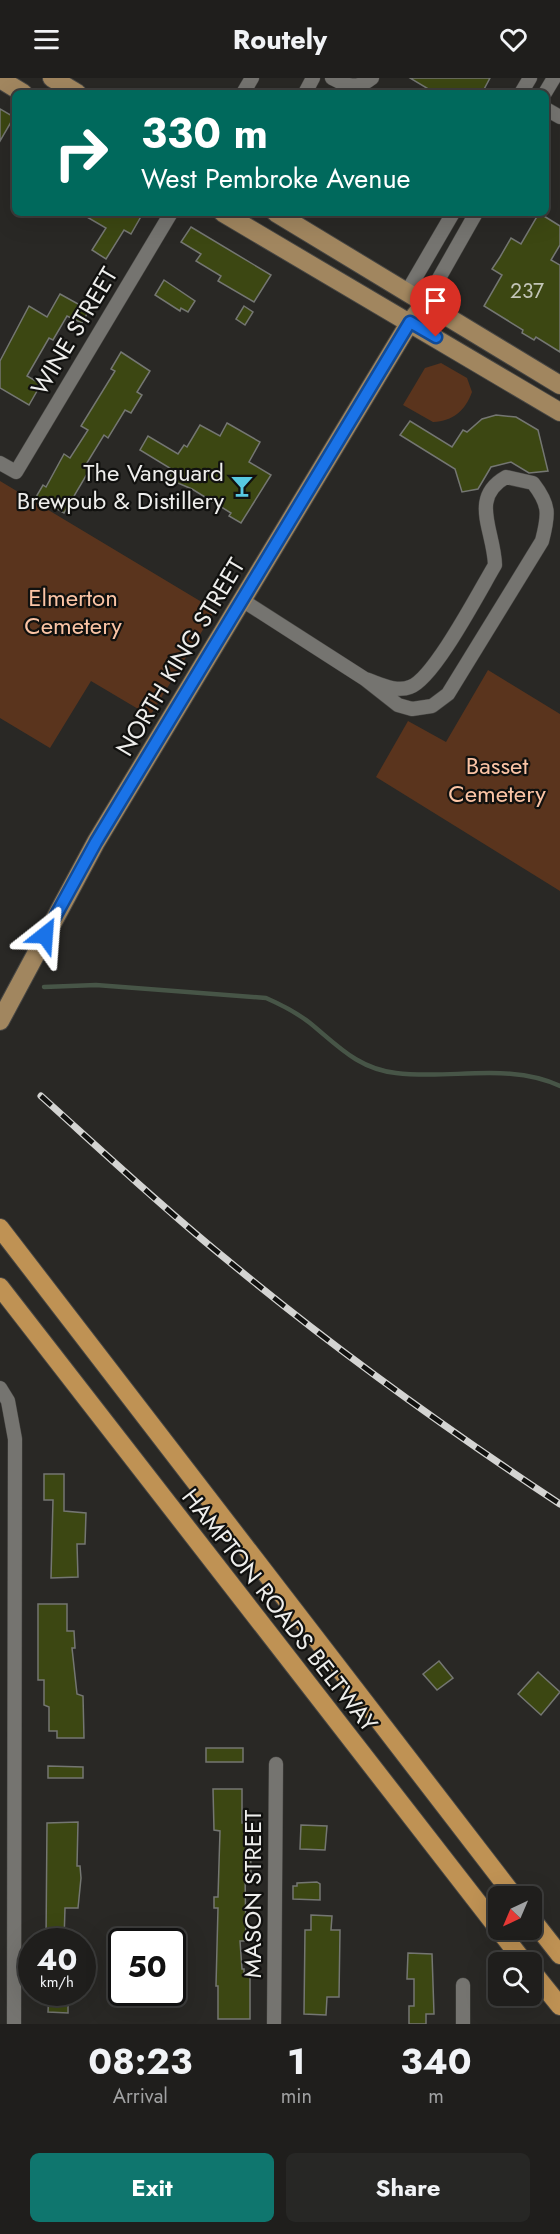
<!DOCTYPE html>
<html lang="en">
<head>
<meta charset="utf-8">
<style>
  :root { --surface:#1f1e1c; --page:#272725; --text:#f1f3f6; --muted:#a1a2a3; --line:#3c3c3b; --accent:#0f766e }
  body { margin:0; font-family:Jost,sans-serif; background:var(--page); color:var(--text); height:100vh; display:flex; flex-direction:column; font-size:22px; white-space:nowrap }
  * { box-sizing:border-box; margin:0 }
  p { font-size:20px; color:var(--muted) }
  .icon { flex:none; width:33px; height:33px; fill:none; stroke:currentColor; stroke-width:2; stroke-linecap:round; stroke-linejoin:round }
  .map { position:relative; height:1946px; overflow:hidden }
  .side { display:flex; flex-direction:column; background:var(--surface); flex:1 }
  .side>* { flex:none }
  .top-card { position:absolute; left:12px; top:12px; width:537px; height:126px; border-radius:9px; box-shadow:0 6px 24px #0002,0 0 0 2px var(--line); background:#00695c; color:#fff; overflow:hidden }
  .needle { width:39px; rotate:224deg }
  .buttons { position:absolute; left:488px; top:1808px; display:grid; gap:12px }
  .buttons a { display:grid; place-items:center; width:54px; height:54px; border-radius:9px; background:var(--surface); box-shadow:0 6px 24px #0002,0 0 0 2px var(--line); font-size:30px }
  .speed { position:absolute; left:18px; top:1850px; display:flex; gap:12px; font-size:30px; font-weight:700; text-align:center }
  .speed>* { display:grid; place-content:center; width:78px; height:78px; border-radius:50%; background:var(--surface); box-shadow:0 6px 24px #0002,0 0 0 2px var(--line); line-height:1 }
  .speed small { font-size:15px; font-weight:400 }
  .speed .limit { border:3px solid #111; border-radius:9px; background:#fff; color:#111 }
  .pin { position:absolute; display:grid; place-items:center; width:51px; height:51px; color:#fff; margin:-62px -26px; border-radius:50% 50% 50% 0; rotate:-45deg; box-shadow:0 0 6px #0007 }
  .pin .icon { rotate:45deg }
  .me { position:absolute; width:66px; margin:-33px; rotate:28deg; stroke-linejoin:round; filter:drop-shadow(0 0 4px #0008) }
  .turn { display:flex; align-items:center; gap:21px; height:126px; padding:0 30px; font-size:27px }
  .turn .icon { width:78px; height:78px; stroke-width:2.5 }
  .turn b { display:block; font-size:42px; line-height:51px }
  .eta { display:flex; justify-content:space-evenly; align-items:center; height:102px; text-align:center }
  .eta b { font-size:36px; font-weight:700; line-height:42px }
  .primary-button { display:flex; gap:12px; margin-top:auto; padding:12px 30px }
  .primary-button a { flex:1; height:69px; border-radius:9px; background:var(--accent); color:#fff; font-size:24px; font-weight:700; line-height:69px; text-align:center }
  .primary-button a+a { background:var(--page); color:var(--text) }
  header { display:flex; justify-content:space-between; align-items:center; height:78px; padding:0 30px; background:var(--surface); font-size:27px; font-weight:700 }
  .map>svg:first-child { display:block }
  .green { fill:#5a341d }
  .lines { fill:none; stroke-linecap:round; stroke-linejoin:round }
  .stream { stroke:#475547; stroke-width:4.5 }
  .building { fill:#3c4712; stroke:#747672; stroke-width:1.5 }
  .minor-casing { stroke:#474643; stroke-width:15 }
  .major-casing { stroke:#474643; stroke-width:20 }
  .highway-casing { stroke:#474643; stroke-width:20 }
  .minor { stroke:#757470; stroke-width:14 }
  .major { stroke:#a1865f; stroke-width:18 }
  .highway { stroke:#bf9254; stroke-width:18 }
  .rail-casing { stroke:#d4d4d2; stroke-width:7 }
  .rail { stroke:#11110f; stroke-width:4.5; stroke-dasharray:14; stroke-linecap:butt }
  .route-casing { stroke:#114b97; stroke-width:15 }
  .route { stroke:#1a73e8; stroke-width:10 }
  .labels { text-anchor:middle; dominant-baseline:central; stroke-width:4.5; stroke-linejoin:round; paint-order:stroke }
  .number-label { font-size:21px; fill:#c2c4b6 }
  .street-label { font-size:24px; fill:#eeeeec; stroke:#11110f }
  .poi-label { font-size:24px; fill:#eeeeec; stroke:#11110f; text-anchor:end }
  .park-label { font-size:24px; fill:#fbc4a5; stroke:#11110f }
</style>
</head>
<body>
<header><svg class="icon" aria-label="menu" viewBox="0 0 24 24"><path d="M4 6h16M4 12h16M4 18h16"/></svg>Routely<svg class="icon" aria-label="heart" viewBox="0 0 24 24"><path d="M12 20l-8-8c-3-5 5-10 8-4 3-6 11-1 8 4z"/></svg></header>
<div class="map">
<svg width="560" height="1946" viewBox="0 0 560 1946">
  <rect width="100%" height="100%" fill="#292825"/>
  <g class="green">
    <path d="M 441,285 L 467,300 L 472,314 C 465,333 453,343 433,344 L 403,327 L 425,290 Z"/>
    <path d="M 0,403 L 215,532 L 150,638 L 91,603 L 50,670 L 0,640 Z"/>
    <path d="M 488,592 L 560,636 L 560,813 L 376,699 L 408,643 L 446,664 Z"/>
  </g>
  <g class="lines">
    <path class="stream" d="M 44,909 L 96,907 L 266,920 C 282,927 296,934 310,945 C 337,967 358,991 396,995 C 450,1002 509,984 560,1008"/>
  </g>
  <g class="building">
    <path d="M 410,0 L 490,0 L 482,15 L 435,15 Z"/>
    <path d="M 0,31 L 14,39 L 0,63 Z"/>
    <path d="M 80,135 L 143,135 L 131,156 L 124,152 L 106,181 L 92,172 L 106,150 Z"/>
    <path d="M 539,135 L 560,148 L 560,167 L 551,182 L 560,187 L 560,274 L 536,259 L 534,262 L 522,255 L 523,252 L 484,228 L 502,197 L 492,191 L 500,179 L 511,160 L 521,166 Z"/>
    <path d="M 191,149 L 271,197 L 254,224 L 218,203 L 221,198 L 196,183 L 201,176 L 181,164 Z"/>
    <path d="M 164,202 L 195,223 L 188,234 L 181,230 L 180,233 L 155,217 Z"/>
    <path d="M 60,216 L 89,232 L 82,245 L 67,238 L 53,262 L 49,260 L 27,298 L 41,306 L 29,327 L 0,310 L 0,283 L 29,228 L 47,239 Z"/>
    <path d="M 244,228 L 253,234 L 245,247 L 236,241 Z"/>
    <path d="M 121,274 L 150,293 L 137,314 L 142,317 L 131,335 L 125,332 L 108,360 L 104,357 L 85,388 L 90,391 L 64,435 L 36,419 L 43,407 L 46,409 L 64,376 L 70,380 L 88,352 L 81,348 L 115,293 L 111,291 Z"/>
    <path d="M 496,337 L 516,339 L 538,352 L 548,393 L 529,395 L 511,384 L 491,389 L 478,411 L 462,414 L 455,391 L 400,357 L 410,343 L 452,369 L 463,352 L 467,354 L 482,341 Z"/>
    <path d="M 227,345 L 260,364 L 249,384 L 271,397 L 241,445 L 229,438 L 231,435 L 192,411 L 168,401 L 173,392 L 140,372 L 148,358 L 178,376 L 184,367 L 187,369 L 200,347 L 220,358 Z"/>
    <path d="M 44,1396 L 64,1396 L 64,1433 L 86,1435 L 85,1466 L 77,1466 L 78,1499 L 51,1500 L 53,1422 L 44,1422 Z"/>
    <path d="M 38,1526 L 67,1526 L 67,1553 L 74,1553 L 75,1570 L 72,1570 L 77,1616 L 83,1618 L 84,1660 L 57,1660 L 57,1653 L 49,1653 L 49,1629 L 44,1627 L 44,1602 L 38,1602 Z"/>
    <path d="M 439,1583 L 453,1600 L 437,1612 L 423,1596 Z"/>
    <path d="M 538,1594 L 560,1614 L 541,1637 L 518,1616 Z"/>
    <rect x="206" y="1670" width="37" height="14"/>
    <path d="M 48,1688 L 83,1689 L 83,1700 L 48,1700 Z"/>
    <path d="M 213,1711 L 242,1711 L 242,1745 L 250,1745 L 251,1794 L 245,1794 L 246,1863 L 240,1863 L 242,1891 L 244,1891 L 244,1897 L 250,1897 L 250,1941 L 218,1941 L 218,1908 L 216,1908 L 218,1830 L 214,1830 L 214,1819 L 218,1819 L 220,1753 L 214,1752 Z"/>
    <path d="M 78,1744 L 77,1788 L 80,1788 L 81,1800 L 78,1830 L 65,1830 L 64,1863 L 46,1863 L 47,1745 Z"/>
    <path d="M 301,1747 L 327,1748 L 325,1772 L 300,1771 Z"/>
    <path d="M 317,1804 L 320,1806 L 320,1822 L 293,1821 L 293,1808 L 297,1808 L 297,1805 Z"/>
    <path d="M 311,1837 L 332,1838 L 331,1852 L 340,1852 L 339,1919 L 327,1919 L 326,1937 L 304,1936 L 305,1852 L 311,1852 Z"/>
    <path d="M 408,1875 L 432,1876 L 434,1936 L 426,1936 L 426,1946 L 409,1946 L 409,1928 L 414,1928 L 414,1901 L 407,1901 Z"/>
    <path d="M 49,1914 L 68,1914 L 68,1935 L 48,1934 Z"/>
  </g>
  <g class="lines">
    <g class="minor-casing">
      <g id="minor">
        <path d="M 332,0 C 347,8 357,12 372,0"/>
        <path d="M 243,15 L 252,0"/>
        <path d="M 305,15 L 313,0"/>
        <path d="M 521,15 L 530,0"/>
        <path d="M 545,15 L 554,0"/>
        <path d="M 546,31 L 560,39"/>
        <path d="M 407,214 L 453,135"/>
        <path d="M 425,225 L 476,135"/>
        <path d="M 0,385 L 16,394 L 171,135"/>
        <path d="M 242,522 L 365,601 L 398,627 L 412,631 L 432,628 L 448,616 L 542,463 C 549,436 550,427 533,405 L 506,399 C 469,420 494,452 495,487 C 480,512 434,601 410,609 C 396,615 378,605 365,601"/>
        <path d="M 0,1310 L 8,1323 L 15,1361 L 14,1946"/>
        <path d="M 463,1907 L 463,1946"/>
        <path d="M 274,1946 L 276,1686"/>
      </g>
    </g>
    <g class="major-casing">
      <g id="major">
        <path d="M 52,0 L 77,15"/>
        <path d="M 0,1 L 23,15"/>
        <path d="M 223,135 L 560,334"/>
        <path d="M 276,135 L 560,307"/>
        <path d="M 0,943 L 96,764 L 410,244 L 425,225"/>
      </g>
    </g>
    <g class="highway-casing">
      <g id="highway">
        <path d="M 0,1150 L 514,1818"/>
        <path d="M 0,1209 L 524,1884"/>
        <path d="M 531,1840 L 560,1877"/>
        <path d="M 531,1892 L 560,1928"/>
      </g>
    </g>
    <use href="#minor" class="minor"/>
    <use href="#major" class="major"/>
    <use href="#highway" class="highway"/>
    <g class="rail-casing">
      <path id="rail" d="M 41,1018 C 102,1073 162,1129 226,1181 C 332,1269 445,1350 560,1426"/>
    </g>
    <use href="#rail" class="rail"/>
  </g>
  <g class="lines">
    <g class="route-casing">
      <path id="route" d="M 45,857 L 96,764 L 410,244 L 436,259"/>
    </g>
    <use href="#route" class="route"/>
  </g>
  <defs>
    <g id="bar-bare" transform="scale(1.8)"><path d="M-6-5H6L.8 .8V4.5H3.5V6h-7V4.5H-.8V.8Z" fill="#57c9e2" stroke="#11110f" stroke-width="2.5" paint-order="stroke"/></g>
  </defs>
  <g fill-rule="evenodd">
    <use href="#bar-bare" x="242" y="408"/>
  </g>
  <g class="labels">
    <g class="number-label">
      <text x="527" y="213">237</text>
    </g>
    <g class="street-label">
      <text transform="translate(74 253) rotate(-59)">WINE STREET</text>
      <text transform="translate(180 579) rotate(-59)">NORTH KING STREET</text>
      <text transform="translate(280 1532) rotate(52)">HAMPTON ROADS BELTWAY</text>
      <text transform="translate(252 1816) rotate(-90)">MASON STREET</text>
    </g>
    <g class="poi-label">
      <text x="224" y="394">The Vanguard<tspan x="224" dy="28">Brewpub &amp; Distillery</tspan></text>
    </g>
    <g class="park-label">
      <text x="73" y="519">Elmerton<tspan x="73" dy="28">Cemetery</tspan></text>
      <text x="497" y="687">Basset<tspan x="497" dy="28">Cemetery</tspan></text>
    </g>
  </g>
</svg>
<div class="buttons">
<a><svg class="needle" viewBox="-14 -14 28 28"><path d="M0-13l5 13h-10z" fill="#e53935"/><path d="M0 13l5-13h-10z" fill="#a1a2a3"/></svg></a>
<a><svg class="icon" aria-label="search" viewBox="0 0 24 24"><circle cx="10" cy="10" r="6"/><path d="M15 15l6 6"/></svg></a>
</div>
<div class="speed"><div>40<small>km/h</small></div><div class="limit">50</div></div>
<div class="pin" style="left:436px;top:259px;background:#d93025"><svg class="icon" aria-label="arrive" viewBox="0 0 24 24"><path d="M6 21V4h12l-3 4 3 4H6"/></svg></div>
<svg class="me" style="left:45px;top:857px" viewBox="-20 -20 40 40"><path d="M0-17L14 15 0 8-14 15z" fill="#1a73e8" stroke="#fff" stroke-width="4"/></svg>
<div class="top-card">
<div class="turn"><svg class="icon" aria-label="right" viewBox="0 0 24 24"><path d="M7 20v-9h11M14 6l5 5-5 5"/></svg><div><b>330 m</b>West Pembroke Avenue</div></div>
</div>
</div>
<section class="side">
<div class="eta">
<div><b>08:23</b><p>Arrival</p></div>
<div><b>1</b><p>min</p></div>
<div><b>340</b><p>m</p></div>
</div>
<div class="primary-button"><a>Exit</a><a>Share</a></div>
</section>
</body>
</html>
